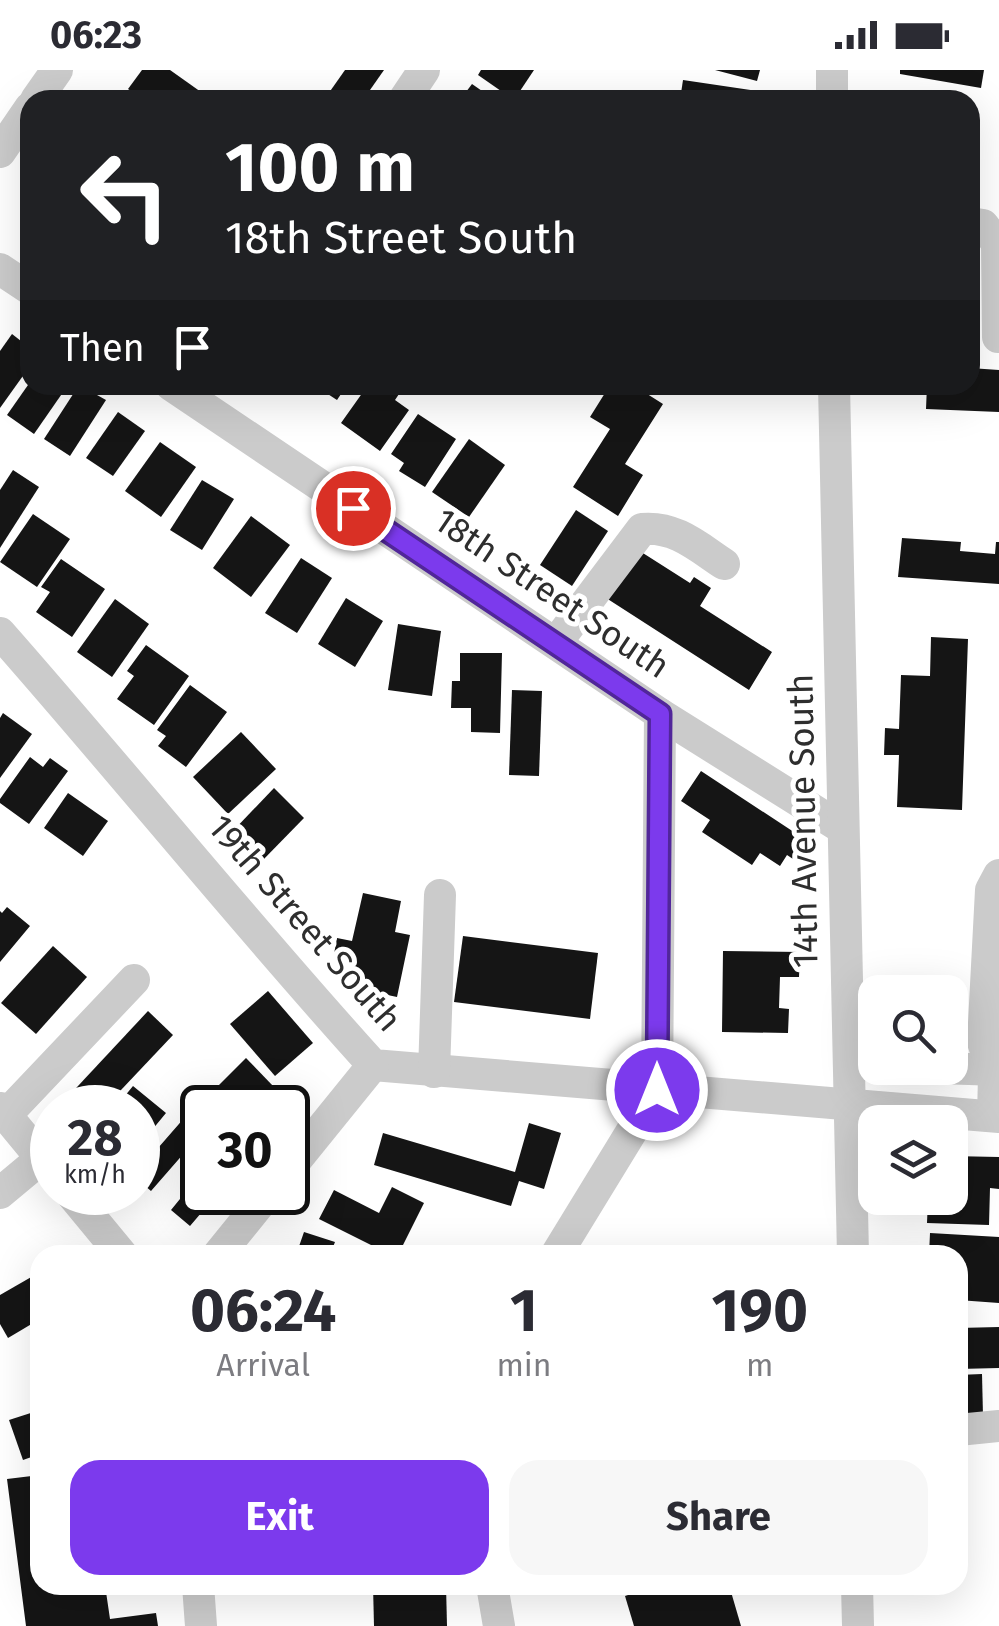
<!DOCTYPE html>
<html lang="en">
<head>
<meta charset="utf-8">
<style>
  :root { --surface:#fff; --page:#f7f7f7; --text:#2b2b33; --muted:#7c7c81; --accent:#7c3aed }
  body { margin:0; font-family:"Fira Sans",sans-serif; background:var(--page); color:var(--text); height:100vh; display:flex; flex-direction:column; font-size:38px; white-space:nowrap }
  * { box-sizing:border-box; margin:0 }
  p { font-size:32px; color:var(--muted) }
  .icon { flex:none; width:55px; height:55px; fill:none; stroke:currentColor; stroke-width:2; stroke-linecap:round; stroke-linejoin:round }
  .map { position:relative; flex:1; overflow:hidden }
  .details { position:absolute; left:30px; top:1175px; width:938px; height:350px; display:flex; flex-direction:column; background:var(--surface); border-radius:30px; box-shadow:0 10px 40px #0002 }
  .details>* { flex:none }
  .hud { position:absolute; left:20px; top:20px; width:960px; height:305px; border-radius:30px; box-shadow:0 10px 40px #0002; background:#202124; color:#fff; overflow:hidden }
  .controls { position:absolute; left:858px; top:905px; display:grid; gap:20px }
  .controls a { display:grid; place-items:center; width:110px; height:110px; border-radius:20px; background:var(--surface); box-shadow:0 10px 40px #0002; font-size:50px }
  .speed { position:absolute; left:30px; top:1015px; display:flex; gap:20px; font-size:50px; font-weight:700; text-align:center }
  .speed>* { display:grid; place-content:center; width:130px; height:130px; border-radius:50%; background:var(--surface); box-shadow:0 10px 40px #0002; line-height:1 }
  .speed small { font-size:25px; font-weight:400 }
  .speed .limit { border:5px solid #111; border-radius:15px; background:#fff; color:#111 }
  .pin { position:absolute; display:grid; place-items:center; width:85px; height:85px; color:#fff; margin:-42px; border:5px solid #fff; border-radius:50%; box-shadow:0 2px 10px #0007 }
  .me { position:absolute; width:110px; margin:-55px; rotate:0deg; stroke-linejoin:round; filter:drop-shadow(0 0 8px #0008) }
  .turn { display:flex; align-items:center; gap:35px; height:210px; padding:0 40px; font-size:45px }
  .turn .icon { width:130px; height:130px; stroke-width:2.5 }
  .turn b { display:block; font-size:70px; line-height:85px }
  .then { display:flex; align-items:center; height:95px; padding:0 40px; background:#0003; gap:20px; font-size:38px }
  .eta { display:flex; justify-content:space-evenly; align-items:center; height:170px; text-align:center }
  .eta b { font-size:60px; font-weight:700; line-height:70px }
  .action { display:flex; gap:20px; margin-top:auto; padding:20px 40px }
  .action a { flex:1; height:115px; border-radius:30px; background:var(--accent); color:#fff; font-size:40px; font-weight:700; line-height:115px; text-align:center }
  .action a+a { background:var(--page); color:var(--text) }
  .status { display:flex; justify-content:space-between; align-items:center; height:70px; padding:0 50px; background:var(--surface); direction:ltr }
  .status svg { height:28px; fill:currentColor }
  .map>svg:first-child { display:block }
  .building { fill:#151515 }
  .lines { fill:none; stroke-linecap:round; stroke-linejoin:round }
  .minor { stroke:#cbcbcb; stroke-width:32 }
  .route-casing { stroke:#51269a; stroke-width:25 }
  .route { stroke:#7c3aed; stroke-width:18 }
  .labels { text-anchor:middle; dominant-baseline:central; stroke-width:10; stroke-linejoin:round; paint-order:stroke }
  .street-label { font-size:35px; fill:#2e2e2e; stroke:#fff }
</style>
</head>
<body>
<div class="status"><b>06:23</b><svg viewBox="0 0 49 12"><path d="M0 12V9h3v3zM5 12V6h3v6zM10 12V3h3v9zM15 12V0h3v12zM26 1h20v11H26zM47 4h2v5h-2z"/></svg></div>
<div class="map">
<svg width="999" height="1556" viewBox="0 0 999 1556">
  <rect width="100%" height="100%" fill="#fff"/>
  <g class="building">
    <path d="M 142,0 L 170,0 L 201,22 L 195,30 L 144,30 L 128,19 Z"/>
    <path d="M 345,0 L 384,0 L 363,30 L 330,30 L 326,27 Z"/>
    <path d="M 481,0 L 534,0 L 514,30 L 478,5 Z"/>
    <path d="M 715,0 L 760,0 L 757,11 Z"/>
    <path d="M 900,0 L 984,0 L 981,18 L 900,4 Z"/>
    <path d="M 683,10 L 771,23 L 770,30 L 680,30 Z"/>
    <path d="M 472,14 L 495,30 L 460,30 Z"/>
    <path d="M 901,20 L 951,28 L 951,30 L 900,30 Z"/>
    <path d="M 12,264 L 30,278 L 30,296 L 0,338 L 0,281 Z"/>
    <path d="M 970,298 L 999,300 L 999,342 L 926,339 L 927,315 L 970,315 Z"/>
    <path d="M 28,315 L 68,315 L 34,364 L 7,345 Z"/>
    <path d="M 79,315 L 106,330 L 70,386 L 44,369 Z"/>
    <path d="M 314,315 L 347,315 L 337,330 Z"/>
    <path d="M 368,315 L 387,315 L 399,324 L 395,330 L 409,340 L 380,381 L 341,353 Z"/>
    <path d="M 610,315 L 633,315 L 663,334 L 625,394 L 643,405 L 618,446 L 573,417 L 610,359 L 590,347 Z"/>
    <path d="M 118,342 L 145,361 L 113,406 L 86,388 Z"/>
    <path d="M 418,344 L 456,369 L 425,417 L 399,401 L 404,393 L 391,384 Z"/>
    <path d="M 469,369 L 505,395 L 469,447 L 432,422 Z"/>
    <path d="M 160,372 L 196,397 L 161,447 L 125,421 Z"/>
    <path d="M 13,400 L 39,417 L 0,478 L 0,420 Z"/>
    <path d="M 202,410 L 234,429 L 202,480 L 170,460 Z"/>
    <path d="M 576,440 L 608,461 L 572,516 L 540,495 Z"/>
    <path d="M 33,444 L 70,469 L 37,517 L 0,492 Z"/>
    <path d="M 251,446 L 290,475 L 251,527 L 213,498 Z"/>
    <path d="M 902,468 L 961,472 L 960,481 L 995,484 L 996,472 L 999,472 L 999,514 L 898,507 Z"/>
    <path d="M 635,478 L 690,513 L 694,507 L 711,518 L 700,536 L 772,582 L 749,620 L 603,526 Z"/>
    <path d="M 301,488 L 332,508 L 297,563 L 265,543 Z"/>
    <path d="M 61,489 L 105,519 L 72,567 L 36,542 L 50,522 L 41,517 Z"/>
    <path d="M 346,528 L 383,551 L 355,597 L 318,574 Z"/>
    <path d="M 115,529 L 149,554 L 112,607 L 77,582 Z"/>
    <path d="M 398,554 L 441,561 L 432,626 L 388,620 Z"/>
    <path d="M 931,567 L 968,569 L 962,740 L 897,737 L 899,685 L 884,685 L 885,658 L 899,659 L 901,605 L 930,606 Z"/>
    <path d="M 146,575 L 189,606 L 154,655 L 117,629 L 134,606 L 127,601 Z"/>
    <path d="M 460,583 L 502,583 L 500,663 L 471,662 L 471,638 L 451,638 L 452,611 L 460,611 Z"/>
    <path d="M 190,615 L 227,642 L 186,697 L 158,676 L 166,666 L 157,660 Z"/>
    <path d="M 512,620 L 542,621 L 539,706 L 509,705 Z"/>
    <path d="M 3,643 L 32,664 L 0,708 L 0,648 Z"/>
    <path d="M 241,662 L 276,699 L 228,744 L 193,707 Z"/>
    <path d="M 30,687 L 43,697 L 50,688 L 68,701 L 29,754 L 0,733 L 0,729 Z"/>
    <path d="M 701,701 L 812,774 L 799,793 L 787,785 L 780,796 L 760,783 L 752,795 L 702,762 L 710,750 L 681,731 Z"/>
    <path d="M 274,718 L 304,748 L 261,792 L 231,763 Z"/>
    <path d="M 68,723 L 108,751 L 83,786 L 44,758 Z"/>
    <path d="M 363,823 L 401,831 L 395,862 L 410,865 L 397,927 L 345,916 L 351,887 L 334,884 L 337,868 L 352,871 Z"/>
    <path d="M 7,837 L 30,856 L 0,892 L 0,841 L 2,843 Z"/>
    <path d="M 463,866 L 598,883 L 590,949 L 454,932 Z"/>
    <path d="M 53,876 L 87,907 L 36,964 L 1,933 Z"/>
    <path d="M 723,881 L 800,882 L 799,907 L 780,907 L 779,938 L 789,939 L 788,963 L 722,962 Z"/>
    <path d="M 268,921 L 313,973 L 275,1006 L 230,954 Z"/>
    <path d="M 148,941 L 173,965 L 104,1038 L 71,1038 L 64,1031 Z"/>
    <path d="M 246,988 L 274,1017 L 252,1038 L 231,1038 L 214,1020 Z"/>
    <path d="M 133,1016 L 166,1043 L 138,1077 L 138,1038 L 115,1038 Z"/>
    <path d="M 192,1039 L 202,1048 L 202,1097 L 185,1082 L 151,1121 L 138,1110 L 138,1101 Z"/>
    <path d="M 529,1053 L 561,1063 L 544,1119 L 519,1111 L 511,1136 L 374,1095 L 383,1063 L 515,1102 Z"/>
    <path d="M 950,1086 L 999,1087 L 999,1119 L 990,1118 L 989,1155 L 927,1153 L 928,1128 L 950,1128 Z"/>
    <path d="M 202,1102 L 202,1122 L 219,1122 L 190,1156 L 171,1140 Z"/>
    <path d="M 392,1117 L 424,1133 L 398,1185 L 391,1185 L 319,1149 L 334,1120 L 379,1143 Z"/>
    <path d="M 304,1162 L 335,1172 L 333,1177 L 353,1185 L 296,1185 Z"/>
    <path d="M 930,1163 L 999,1167 L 999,1233 L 958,1230 L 958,1185 L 929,1185 Z"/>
    <path d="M 40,1202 L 40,1249 L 8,1268 L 0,1254 L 0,1225 Z"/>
    <path d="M 999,1257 L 999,1298 L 958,1299 L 958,1258 Z"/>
    <path d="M 982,1304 L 983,1346 L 958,1347 L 958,1305 Z"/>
    <path d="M 40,1340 L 40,1384 L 23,1390 L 9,1350 Z"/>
    <path d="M 40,1405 L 40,1515 L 105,1515 L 110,1549 L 156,1543 L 158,1556 L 26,1556 L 7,1409 Z"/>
    <path d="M 373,1515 L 446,1515 L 447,1556 L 374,1556 Z"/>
    <path d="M 658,1515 L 729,1515 L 741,1556 L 634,1556 L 625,1526 Z"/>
  </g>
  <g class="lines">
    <g class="minor">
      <path d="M 832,0 L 832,30"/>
      <path d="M 36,30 L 57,0"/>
      <path d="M 404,30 L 424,0"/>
      <path d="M 0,82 L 30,38"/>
      <path d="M 970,153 L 983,155 L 997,173 L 998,267"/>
      <path d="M 0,199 L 30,219"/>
      <path d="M 171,315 L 660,644 L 842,758"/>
      <path d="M 834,315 L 853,1185"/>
      <path d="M 0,563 C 126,706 245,854 373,995 L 999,1047"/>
      <path d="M 556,573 L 642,459 C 675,456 697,476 724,494"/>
      <path d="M 939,998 L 999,1000"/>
      <path d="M 434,1002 L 440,825"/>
      <path d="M 0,1038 L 52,1101"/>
      <path d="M 6,1045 L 134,910"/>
      <path d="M 993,1046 L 994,1006 L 983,972 L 991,820 L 999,805"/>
      <path d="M 288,1100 L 373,995"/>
      <path d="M 70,1122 L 122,1185"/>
      <path d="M 0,1123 L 42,1088"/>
      <path d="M 218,1185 L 269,1122"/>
      <path d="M 556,1185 L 657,1020 L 660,644"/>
      <path d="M 958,1360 L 999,1356"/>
      <path d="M 198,1515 L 201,1556"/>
      <path d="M 492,1515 L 499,1556"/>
      <path d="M 857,1515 L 858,1556"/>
    </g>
  </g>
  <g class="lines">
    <g class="route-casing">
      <path id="route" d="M 353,438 L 660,644 L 657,1020"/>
    </g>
    <use href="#route" class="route"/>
  </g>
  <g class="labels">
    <g class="street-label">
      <text transform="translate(552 523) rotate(34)">18th Street South</text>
      <text transform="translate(803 751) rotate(-91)">14th Avenue South</text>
      <text transform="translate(305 853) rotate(49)">19th Street South</text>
    </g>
  </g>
</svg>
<div class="controls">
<a><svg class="icon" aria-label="search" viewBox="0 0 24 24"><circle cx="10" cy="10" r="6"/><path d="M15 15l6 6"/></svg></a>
<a><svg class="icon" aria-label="layers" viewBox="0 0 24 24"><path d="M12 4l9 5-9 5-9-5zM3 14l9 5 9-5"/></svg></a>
</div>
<div class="speed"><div>28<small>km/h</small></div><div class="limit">30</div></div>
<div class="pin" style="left:353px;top:438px;background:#d93025"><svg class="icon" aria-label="arrive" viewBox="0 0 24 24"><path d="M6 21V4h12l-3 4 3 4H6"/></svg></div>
<svg class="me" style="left:657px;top:1020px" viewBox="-20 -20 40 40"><circle r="17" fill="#7c3aed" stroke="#fff" stroke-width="3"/><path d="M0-11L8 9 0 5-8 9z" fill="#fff"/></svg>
<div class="hud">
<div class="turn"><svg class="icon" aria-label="left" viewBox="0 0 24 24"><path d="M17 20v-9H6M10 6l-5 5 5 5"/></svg><div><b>100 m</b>18th Street South</div></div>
<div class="then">Then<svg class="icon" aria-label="arrive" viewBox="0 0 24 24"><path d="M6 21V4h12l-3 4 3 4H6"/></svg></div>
</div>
<section class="details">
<div class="eta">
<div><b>06:24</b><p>Arrival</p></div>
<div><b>1</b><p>min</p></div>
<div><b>190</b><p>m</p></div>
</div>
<div class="action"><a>Exit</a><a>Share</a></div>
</section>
</div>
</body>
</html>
